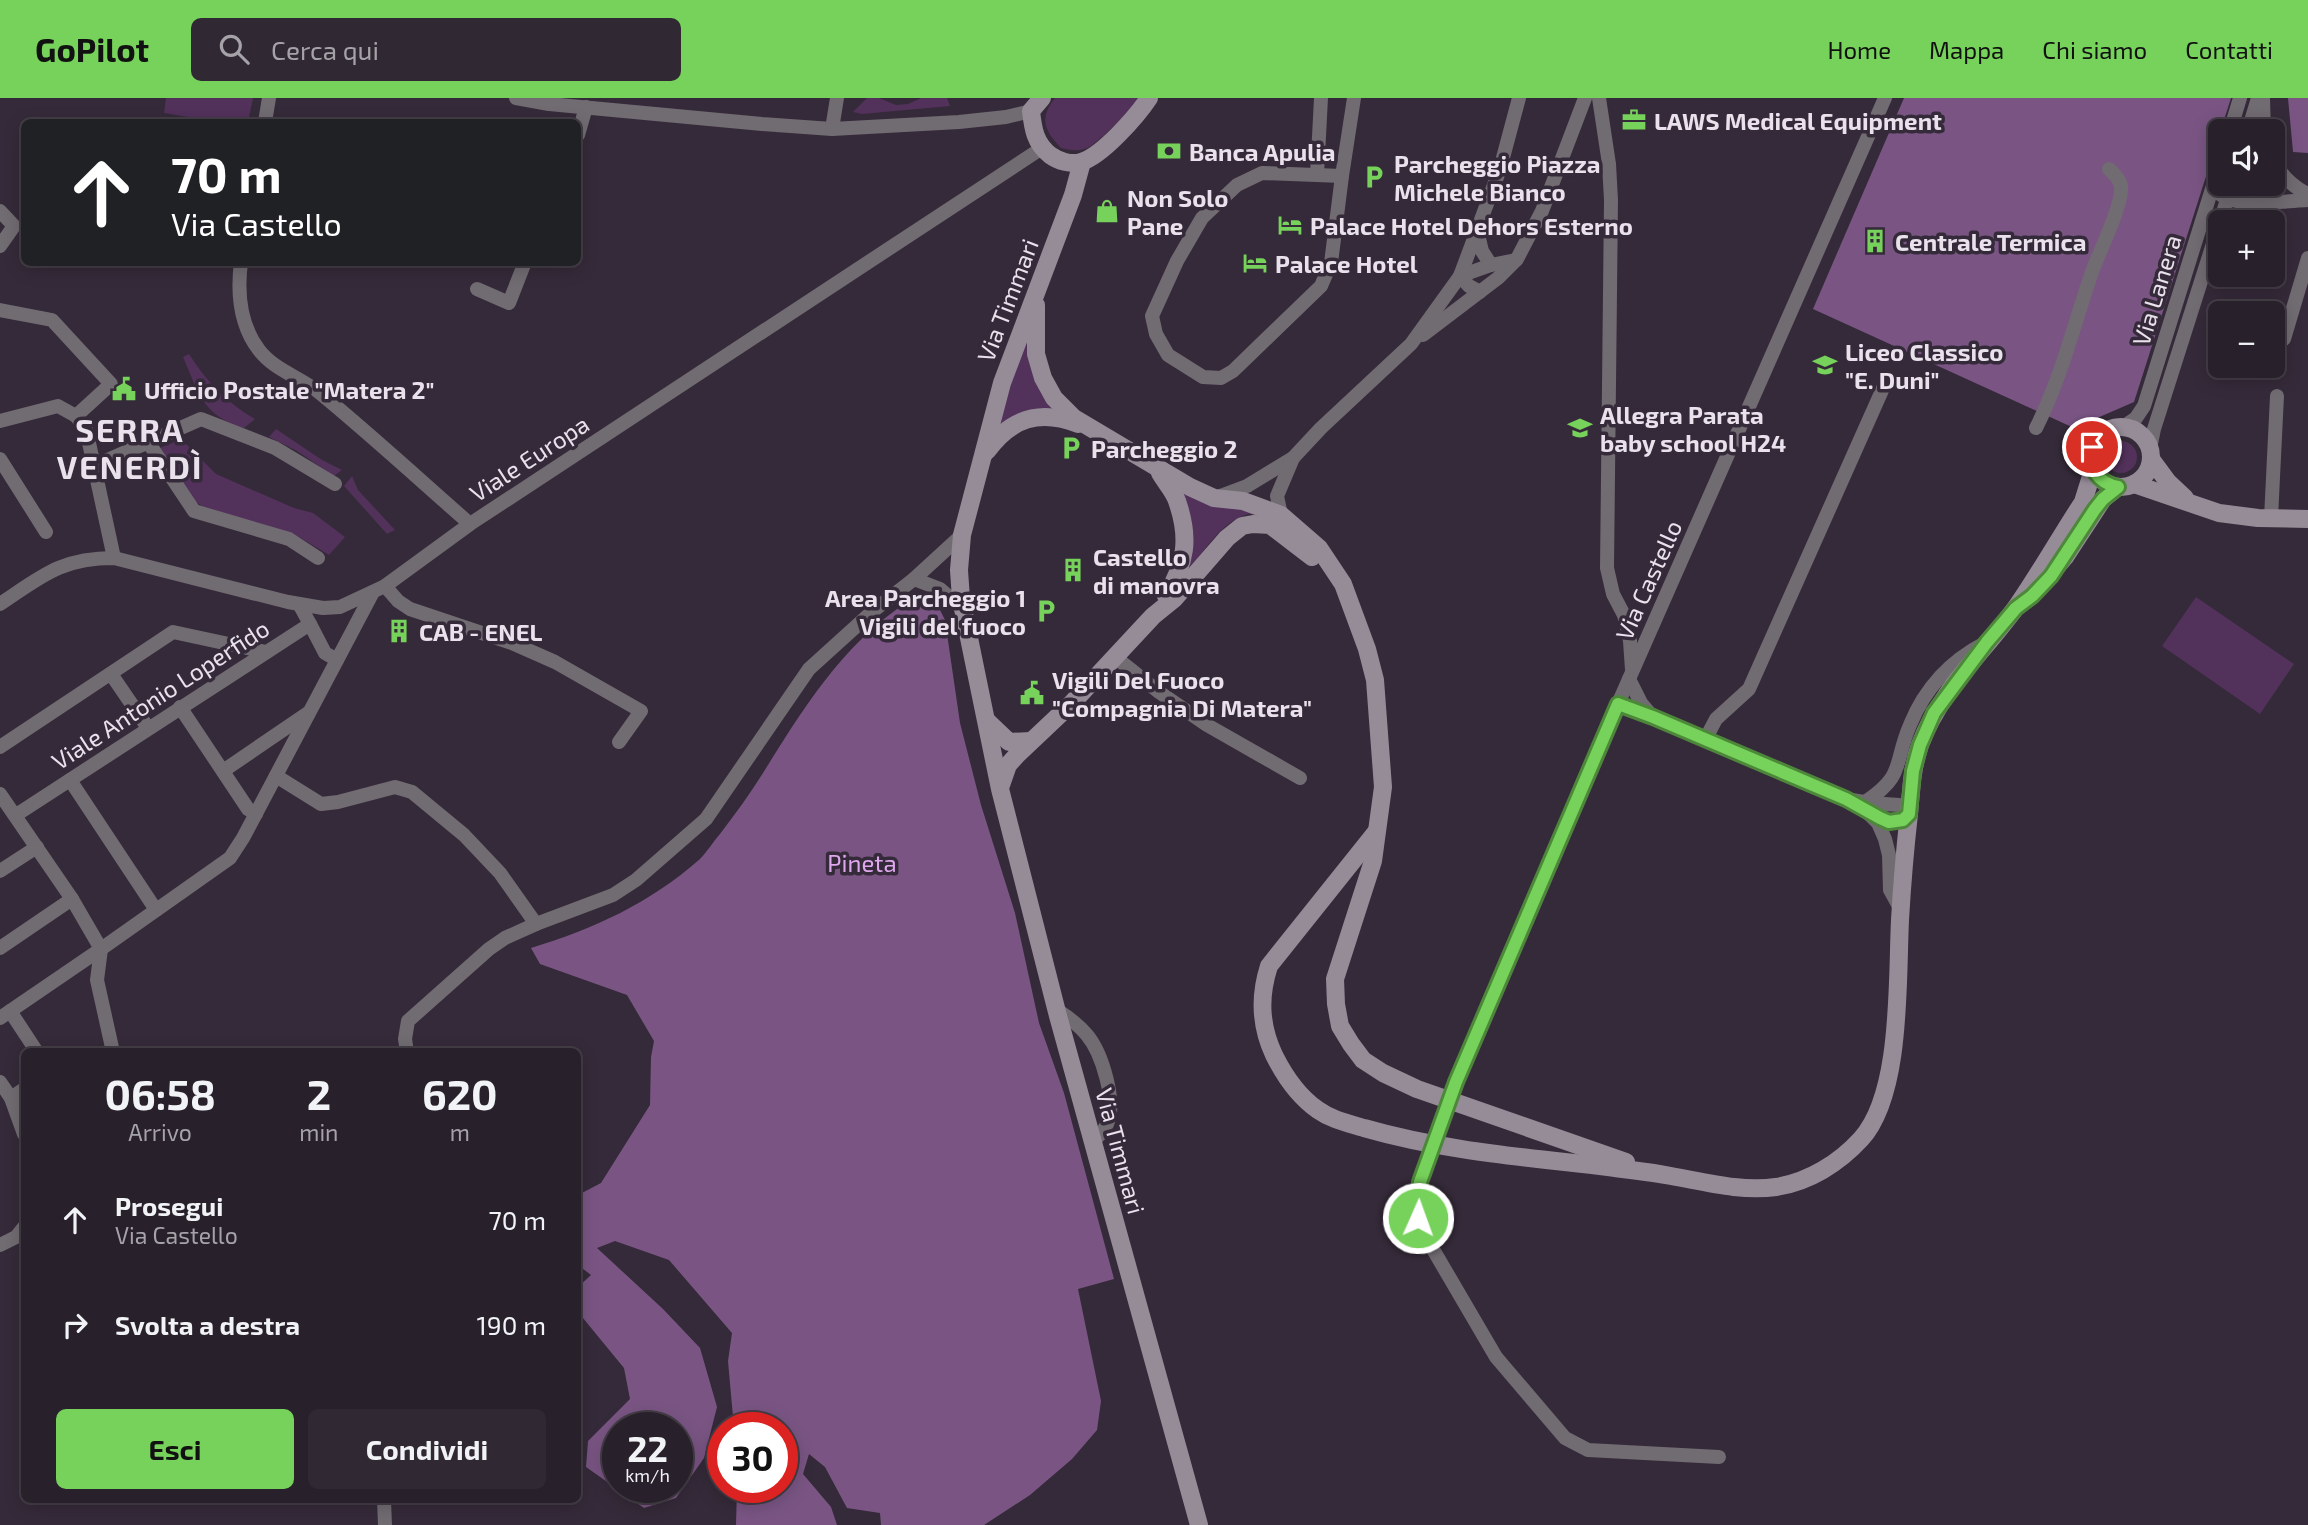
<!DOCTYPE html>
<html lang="it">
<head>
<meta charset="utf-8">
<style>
  :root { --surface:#28202b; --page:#302833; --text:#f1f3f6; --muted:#a5a3a9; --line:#443e47; --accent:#76d25a }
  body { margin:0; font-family:"Exo 2",sans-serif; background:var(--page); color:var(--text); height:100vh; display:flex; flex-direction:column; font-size:26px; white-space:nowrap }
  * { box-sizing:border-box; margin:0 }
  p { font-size:23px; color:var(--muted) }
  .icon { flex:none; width:38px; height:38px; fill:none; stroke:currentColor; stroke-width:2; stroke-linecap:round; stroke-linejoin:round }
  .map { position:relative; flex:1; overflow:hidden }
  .side { position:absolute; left:21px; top:950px; width:560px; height:455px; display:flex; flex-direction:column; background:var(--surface); border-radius:10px; box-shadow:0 4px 18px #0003,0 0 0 2px var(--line) }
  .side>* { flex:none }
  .guide { position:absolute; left:21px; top:21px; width:560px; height:147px; border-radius:10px; box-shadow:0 4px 18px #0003,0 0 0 2px var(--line); background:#202124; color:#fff; overflow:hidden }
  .buttons { position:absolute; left:2208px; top:21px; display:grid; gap:14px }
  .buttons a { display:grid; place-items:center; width:77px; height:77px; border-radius:10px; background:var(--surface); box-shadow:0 4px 18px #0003,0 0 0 2px var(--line); font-size:35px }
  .speed { position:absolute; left:602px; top:1314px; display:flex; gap:14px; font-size:35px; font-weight:700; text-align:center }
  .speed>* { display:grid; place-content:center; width:91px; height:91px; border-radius:50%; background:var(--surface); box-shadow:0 4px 18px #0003,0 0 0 2px var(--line); line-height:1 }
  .speed small { font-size:18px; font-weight:400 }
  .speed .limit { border:10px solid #d22; background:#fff; color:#111 }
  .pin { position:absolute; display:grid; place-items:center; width:60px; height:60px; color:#fff; margin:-30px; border:4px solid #fff; border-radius:50%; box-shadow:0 2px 7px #0007 }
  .me { position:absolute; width:77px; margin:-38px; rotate:2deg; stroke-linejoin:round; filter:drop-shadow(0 0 5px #0008) }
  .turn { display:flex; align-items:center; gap:24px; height:147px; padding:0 35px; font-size:32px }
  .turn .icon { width:91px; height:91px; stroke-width:2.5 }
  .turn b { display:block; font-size:49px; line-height:60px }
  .eta { display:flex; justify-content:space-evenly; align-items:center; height:119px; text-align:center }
  .eta b { font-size:42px; font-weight:700; line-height:49px }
  .primary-button { display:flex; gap:14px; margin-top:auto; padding:14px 35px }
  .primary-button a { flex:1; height:80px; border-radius:10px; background:var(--accent); color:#111; font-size:28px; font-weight:700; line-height:80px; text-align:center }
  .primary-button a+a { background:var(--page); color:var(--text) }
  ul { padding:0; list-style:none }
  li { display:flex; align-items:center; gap:21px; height:105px; padding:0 35px }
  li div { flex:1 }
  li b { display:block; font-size:26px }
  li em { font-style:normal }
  header { display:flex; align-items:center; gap:42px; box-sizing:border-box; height:98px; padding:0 35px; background:var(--accent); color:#111 }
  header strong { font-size:33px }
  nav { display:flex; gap:38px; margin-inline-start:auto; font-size:24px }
  .search { width:490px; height:63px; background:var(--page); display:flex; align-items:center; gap:18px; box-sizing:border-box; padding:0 24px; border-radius:10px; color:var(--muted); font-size:26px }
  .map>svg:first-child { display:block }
  .green { fill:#52315b }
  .forest { fill:#7a5584; fill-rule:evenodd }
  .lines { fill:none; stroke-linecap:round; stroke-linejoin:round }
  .street { stroke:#716b72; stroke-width:14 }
  .secondary { stroke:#968c98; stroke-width:18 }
  .street-bridge { stroke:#716b72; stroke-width:14 }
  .route-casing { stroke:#4d883a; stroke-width:18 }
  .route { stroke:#76d25a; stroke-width:12 }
  .labels { text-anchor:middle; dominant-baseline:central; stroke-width:7; stroke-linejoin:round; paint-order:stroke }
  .poi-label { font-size:24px; font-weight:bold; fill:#e9e2ec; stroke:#352a39; text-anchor:start }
  .street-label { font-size:24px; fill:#e9e2ec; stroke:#352a39 }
  .park-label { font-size:24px; fill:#dfa7ee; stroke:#352a39 }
  .district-label { font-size:32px; font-weight:bold; letter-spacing:2px; fill:#e9e2ec; stroke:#352a39 }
</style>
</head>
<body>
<header>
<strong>GoPilot</strong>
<div class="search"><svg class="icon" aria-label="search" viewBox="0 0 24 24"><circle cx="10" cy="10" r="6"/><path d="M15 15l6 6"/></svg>Cerca qui</div>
<nav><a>Home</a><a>Mappa</a><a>Chi siamo</a><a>Contatti</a></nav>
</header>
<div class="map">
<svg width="2308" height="1427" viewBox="0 0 2308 1427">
  <rect width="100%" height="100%" fill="#352a39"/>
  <g class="green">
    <path d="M 166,0 L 253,0 L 248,24 L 218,24 L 164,15 Z"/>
    <path d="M 867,0 L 879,0 L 896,7 L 908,6 L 921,0 L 947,0 L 950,8 L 862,16 L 853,14 Z"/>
    <path d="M 1055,0 L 1139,0 C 1132,11 1101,42 1089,49 C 1080,54 1070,52 1061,50 C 1044,32 1039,20 1055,0 Z"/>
    <path d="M 1029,225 C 1032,258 1030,291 1057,313 L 996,333 Z"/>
    <path d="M 189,256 C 206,283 228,306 255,321 L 244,330 C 203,318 199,296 183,259 Z"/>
    <path d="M 276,331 L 322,362 L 342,372 L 334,378 L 297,353 L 269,339 Z"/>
    <path d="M 181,341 L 216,376 L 294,410 L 313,415 L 345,439 L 329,457 L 299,439 L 202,408 L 193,402 L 160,350 Z"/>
    <circle cx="2121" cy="359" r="16"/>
    <path d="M 352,378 L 358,392 L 395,432 L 387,436 L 344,388 Z"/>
    <path d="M 1179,391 L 1211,407 L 1247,412 L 1254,415 C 1224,419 1207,450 1189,472 L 1192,456 Z"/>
    <path d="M 2196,499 L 2294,566 L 2260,616 L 2162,548 Z"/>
  </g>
  <g class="forest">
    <path d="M 1904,0 L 2231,0 L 2134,304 L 2074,330 L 1813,211 Z"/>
    <path d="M 2288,0 L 2308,0 L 2308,55 L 2293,54 Z"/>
    <path d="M 920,496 L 933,498 L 945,522 L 960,625 L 981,707 L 1015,815 L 1039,925 L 1064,995 L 1114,1181 L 1078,1191 L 1101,1303 L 1097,1332 L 1072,1361 L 1030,1397 L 984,1427 L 881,1427 L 880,1415 L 847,1410 L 825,1369 L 809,1356 L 803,1376 L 831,1409 L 837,1427 L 736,1427 L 737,1390 L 782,1390 L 782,1330 L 734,1330 L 728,1263 L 732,1235 L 669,1162 L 615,1143 L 597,1150 L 663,1211 L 700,1250 L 717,1309 L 704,1360 L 676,1400 L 644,1410 L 586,1369 L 588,1343 L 630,1301 L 624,1270 L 578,1214 L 578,1189 L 591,1177 L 578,1167 L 578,1097 L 601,1085 L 650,1007 L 651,959 L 654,943 L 627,897 L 540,866 L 531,850 C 594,831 650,805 700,761 C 707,754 713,744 720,736 C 735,716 750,696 763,675 C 806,606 848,538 920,496 ZM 677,1330 L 677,1390 L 618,1390 L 618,1330 Z"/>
  </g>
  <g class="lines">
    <g class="street">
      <path d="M 516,0 L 549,6 L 762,26 L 832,31 L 959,24 L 1006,19 L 1031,13"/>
      <path d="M 1599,0 L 1609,66 L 1611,102 L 1607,470 L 1613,496 L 1624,517 L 1630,543 L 1632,572"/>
      <path d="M 2263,0 L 2264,33"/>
      <path d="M 265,24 L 269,0"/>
      <path d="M 832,31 L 837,0"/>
      <path d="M 2230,33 L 2240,0"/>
      <path d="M 2248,33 L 2258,0"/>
      <path d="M 578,37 L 586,9"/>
      <path d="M 2273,63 C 2282,78 2292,89 2308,96"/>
      <path d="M 1262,75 L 1342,78 L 1331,165 L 1321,188 L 1233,273 L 1221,280 L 1203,279 L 1168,257 L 1156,236 L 1152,218 L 1177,163 L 1202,120 L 1237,87 Z"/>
      <path d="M 1317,77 L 1321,0"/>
      <path d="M 1342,78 L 1354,0"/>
      <path d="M 2221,97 C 2238,110 2286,103 2308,102"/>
      <path d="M 2252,104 L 2257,86"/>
      <path d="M 0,113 L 14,128 L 0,148"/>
      <path d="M 1477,132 L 1482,153 L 1491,167 L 1516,162"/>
      <path d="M 241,164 C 237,195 239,226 259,252 C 274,272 300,279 320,295 C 371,337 420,382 470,426"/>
      <path d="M 477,191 L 509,205 L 525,164"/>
      <path d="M 1480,194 L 1469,188 L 1460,178 L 1491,167"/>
      <path d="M 0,212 L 52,222 L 111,286 L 76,318"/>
      <path d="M 1423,237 L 1498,180 L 1517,161 L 1542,113 L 1585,0"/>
      <path d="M 2284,241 L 2308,160"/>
      <path d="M 0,323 L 58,308 L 76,318 L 86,331 L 114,460"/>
      <path d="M 2123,329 L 2136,320 L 2144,308 L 2221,62"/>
      <path d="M 2036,330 C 2061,281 2074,226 2092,174 C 2099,154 2123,107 2121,88 C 2120,81 2114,76 2109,71"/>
      <path d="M 148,344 L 194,413 L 289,441 L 318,460"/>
      <path d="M 2150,351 L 2154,331 L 2232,86"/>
      <path d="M 0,361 L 46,434"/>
      <path d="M 94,368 L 201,321 L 275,350 L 335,386"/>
      <path d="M 1215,400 L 1247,388 L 1293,360 L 1321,330 L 1411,246 L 1460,178 L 1500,71 L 1519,0"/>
      <path d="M 1281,417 L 1277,398 L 1293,360"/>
      <path d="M 2271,420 L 2277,298"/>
      <path d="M 962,437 L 914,481 L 940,491 L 963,511"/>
      <path d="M 385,488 L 398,503 L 410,511 L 512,545 L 555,564 L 641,613 L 619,644"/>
      <path d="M 0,506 C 42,478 61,460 114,460 L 288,504 L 323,510 L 340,509 L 385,488 L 470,426 L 1042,50"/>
      <path d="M 310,526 L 325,555 L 337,562"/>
      <path d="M 1115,559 L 1159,594 L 1207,627 L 1300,680"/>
      <path d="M 111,576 L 148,630"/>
      <path d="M 1629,581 L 1641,605 L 1652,618"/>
      <path d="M 1618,606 L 1652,619 L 1846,701 L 1880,720 L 1896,724 L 1903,722 L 1909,716 L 1899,707 L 1870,705 L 1846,701"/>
      <path d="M 180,609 L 248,711 L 256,716"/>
      <path d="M 1705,642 L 1716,621 L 1749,591 L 1884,288"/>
      <path d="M 0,649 L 173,534 L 266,554"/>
      <path d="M 223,673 L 308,615"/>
      <path d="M 276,678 L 321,706 L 338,704 L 395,689 L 412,694 L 464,737 L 500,775 L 536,826"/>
      <path d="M 70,682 L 156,812"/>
      <path d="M 0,696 L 72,801 L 101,851 L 97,882 L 113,954"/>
      <path d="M 1865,704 C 1906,677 1893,666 1910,627 C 1925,590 1950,563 1985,545"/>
      <path d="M 1869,716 L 1878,725 L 1885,741 L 1889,757 L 1890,792 L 1901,812"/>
      <path d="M 16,717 L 310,526 L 299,506"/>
      <path d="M 0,773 L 37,749"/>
      <path d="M 0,850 L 72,801"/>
      <path d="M 1057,912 C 1068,919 1078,926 1087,937 C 1102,955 1117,1004 1107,1026 C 1104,1033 1098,1039 1092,1043"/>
      <path d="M 10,913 L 37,954"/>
      <path d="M 0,920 L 101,851 L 230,760 L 243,740 L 373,494"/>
      <path d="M 407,954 L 405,941 L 408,923 L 489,851 L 505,840 L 536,826 L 613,797 L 636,782 L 706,721 L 809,571 L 873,513 L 914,481"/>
      <path d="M 0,984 L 11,1000"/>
      <path d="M 1456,984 L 1618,606 L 1885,0"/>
      <path d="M 24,991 L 11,1000 L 24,1036"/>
      <path d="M 1426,1064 L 1420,1084 L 1418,1120 L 1434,1153 L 1496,1259 L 1565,1340 L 1588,1352 L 1719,1359"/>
      <path d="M 0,1147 L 16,1139 L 24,1129"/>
      <path d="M 384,1402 L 385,1427"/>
    </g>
    <g class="secondary">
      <path d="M 1042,0 L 1031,13 C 1033,31 1035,45 1050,57 C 1058,63 1071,67 1081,64 C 1102,58 1137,18 1149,0"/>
      <path d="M 1082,64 L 1073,97 L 1002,285 L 962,437 L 959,472 L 961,501 L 1000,691 L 1058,918 L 1199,1427"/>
      <path d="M 1036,207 L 1036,256 L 1043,280 L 1054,300 L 1074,320 L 1190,389 L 1214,400 L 1243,403 L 1281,417 L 1319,450 L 1343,486 L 1367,551 L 1375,582 L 1383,689 L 1373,763 L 1335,881 L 1336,906 L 1340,928 L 1351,946 L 1363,962 L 1383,975 L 1417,991 L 1626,1064"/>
      <circle cx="2121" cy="359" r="30"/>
      <path d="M 987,353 C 1011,320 1040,311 1078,326"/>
      <path d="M 2151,361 L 2168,384 L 2185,400"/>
      <path d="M 1160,375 C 1165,384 1174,393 1177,403 C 1190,440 1186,465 1166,498"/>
      <path d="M 2134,386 L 2219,415 L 2258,420 L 2308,421"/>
      <path d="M 2037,492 L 2065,459 L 2103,401 L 2118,389"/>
      <path d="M 987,623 L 1009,644 L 1031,643"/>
      <path d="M 1001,687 L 1008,667 L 1017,657 L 1072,605 L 1153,518 L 1174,501 L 1227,440 L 1242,428 L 1253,426 L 1270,427 L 1312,459"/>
      <path d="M 1376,734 L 1269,868 C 1259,899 1260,927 1274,957 C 1284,977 1299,999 1318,1012 C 1332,1022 1348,1025 1364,1030 C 1444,1053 1524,1059 1608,1069 C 1629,1072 1650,1074 1671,1078 C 1705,1084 1742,1094 1776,1089 C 1809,1084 1839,1065 1861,1041 C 1902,996 1897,882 1900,822 C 1902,787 1905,751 1909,716 C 1911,693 1912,669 1920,647 C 1940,592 1984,554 2017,508 C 2037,479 2055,448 2074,418 L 2083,404 L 2093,372"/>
    </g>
    <path class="street-bridge" d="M 1426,1064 L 1456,984"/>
  </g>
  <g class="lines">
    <g class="route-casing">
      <path id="route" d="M 1418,1120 L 1420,1084 L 1456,984 L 1618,606 L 1653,619 L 1846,701 L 1880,720 L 1889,724 L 1903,722 L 1909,716 L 1913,673 L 1920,647 L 1934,615 L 1987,544 L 2016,510 L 2032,498 L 2051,478 L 2095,411 L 2103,401 L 2118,389 C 2098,385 2087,369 2092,349"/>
    </g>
    <use href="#route" class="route"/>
  </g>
  <defs>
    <g id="office-bare" transform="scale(1.89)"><path d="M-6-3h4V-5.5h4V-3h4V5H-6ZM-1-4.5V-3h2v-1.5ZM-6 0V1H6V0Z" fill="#76d25a" stroke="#352a39" stroke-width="2.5" paint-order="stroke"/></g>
    <g id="bank-bare" transform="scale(1.89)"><path d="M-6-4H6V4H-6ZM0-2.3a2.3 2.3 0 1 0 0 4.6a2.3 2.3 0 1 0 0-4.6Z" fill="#76d25a" stroke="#352a39" stroke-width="2.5" paint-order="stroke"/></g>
    <g id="parking-bare" transform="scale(1.89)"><path d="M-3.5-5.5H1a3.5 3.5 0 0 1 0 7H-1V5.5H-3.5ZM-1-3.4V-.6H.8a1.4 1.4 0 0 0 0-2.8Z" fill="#76d25a" stroke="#352a39" stroke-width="2.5" paint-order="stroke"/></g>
    <g id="shop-bare" transform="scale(1.89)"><path d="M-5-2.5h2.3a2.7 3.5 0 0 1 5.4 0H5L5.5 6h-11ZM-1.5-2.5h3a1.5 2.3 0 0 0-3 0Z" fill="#76d25a" stroke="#352a39" stroke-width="2.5" paint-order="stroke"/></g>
    <g id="hotel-bare" transform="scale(1.89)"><path d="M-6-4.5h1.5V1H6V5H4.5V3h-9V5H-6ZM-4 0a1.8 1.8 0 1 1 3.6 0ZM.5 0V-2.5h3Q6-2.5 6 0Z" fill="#76d25a" stroke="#352a39" stroke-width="2.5" paint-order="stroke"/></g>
    <g id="building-bare" transform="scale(1.89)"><path d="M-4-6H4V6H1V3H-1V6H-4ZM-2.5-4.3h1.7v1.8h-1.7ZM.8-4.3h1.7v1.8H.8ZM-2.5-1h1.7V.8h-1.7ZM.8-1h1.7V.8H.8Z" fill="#76d25a" stroke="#352a39" stroke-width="2.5" paint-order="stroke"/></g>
    <g id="school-bare" transform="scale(1.89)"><path d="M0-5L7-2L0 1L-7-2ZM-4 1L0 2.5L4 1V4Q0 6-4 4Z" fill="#76d25a" stroke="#352a39" stroke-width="2.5" paint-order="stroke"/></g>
    <g id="civic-bare" transform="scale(1.89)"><path d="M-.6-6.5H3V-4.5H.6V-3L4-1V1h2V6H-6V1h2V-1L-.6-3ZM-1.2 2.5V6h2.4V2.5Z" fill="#76d25a" stroke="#352a39" stroke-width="2.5" paint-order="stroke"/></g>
  </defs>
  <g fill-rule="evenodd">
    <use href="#office-bare" x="1634" y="22"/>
    <use href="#bank-bare" x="1169" y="53"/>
    <use href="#parking-bare" x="1374" y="79"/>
    <use href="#shop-bare" x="1107" y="113"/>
    <use href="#hotel-bare" x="1290" y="127"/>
    <use href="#building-bare" x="1875" y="143"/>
    <use href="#hotel-bare" x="1255" y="165"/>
    <use href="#school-bare" x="1825" y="267"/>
    <use href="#civic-bare" x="124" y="291"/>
    <use href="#school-bare" x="1580" y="330"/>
    <use href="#parking-bare" x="1071" y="350"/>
    <use href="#building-bare" x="1073" y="472"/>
    <use href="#parking-bare" x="1046" y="513"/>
    <use href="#building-bare" x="399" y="533"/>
    <use href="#civic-bare" x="1032" y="595"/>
  </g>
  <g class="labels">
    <g class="poi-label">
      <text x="1654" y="22">LAWS Medical Equipment</text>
      <text x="1189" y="53">Banca Apulia</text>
      <text x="1394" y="65">Parcheggio Piazza<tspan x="1394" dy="28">Michele Bianco</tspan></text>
      <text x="1127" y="99">Non Solo<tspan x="1127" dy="28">Pane</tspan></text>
      <text x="1310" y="127">Palace Hotel Dehors Esterno</text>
      <text x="1895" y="143">Centrale Termica</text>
      <text x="1275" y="165">Palace Hotel</text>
      <text x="1845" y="253">Liceo Classico<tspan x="1845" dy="28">"E. Duni"</tspan></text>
      <text x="144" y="291">Ufficio Postale "Matera 2"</text>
      <text x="1600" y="316">Allegra Parata<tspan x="1600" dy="28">baby school H24</tspan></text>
      <text x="1091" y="350">Parcheggio 2</text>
      <text x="1093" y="458">Castello<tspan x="1093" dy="28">di manovra</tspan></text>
      <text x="1026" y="499" text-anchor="end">Area Parcheggio 1<tspan x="1026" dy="28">Vigili del fuoco</tspan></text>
      <text x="419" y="533">CAB - ENEL</text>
      <text x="1052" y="581">Vigili Del Fuoco<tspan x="1052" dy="28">"Compagnia Di Matera"</tspan></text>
    </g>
    <g class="street-label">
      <text transform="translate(2156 192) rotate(-73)">Via Lanera</text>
      <text transform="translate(1007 202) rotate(-69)">Via Timmari</text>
      <text transform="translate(529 360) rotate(-33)">Viale Europa</text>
      <text transform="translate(1648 482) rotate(-66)">Via Castello</text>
      <text transform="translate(160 596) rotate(-33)">Viale Antonio Loperfido</text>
      <text transform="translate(1121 1053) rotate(75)">Via Timmari</text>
    </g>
    <g class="park-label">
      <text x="862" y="764">Pineta</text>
    </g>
    <g class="district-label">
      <text x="130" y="331">SERRA<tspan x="130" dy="37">VENERDÌ</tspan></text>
    </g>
  </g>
</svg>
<div class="buttons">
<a><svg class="icon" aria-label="sound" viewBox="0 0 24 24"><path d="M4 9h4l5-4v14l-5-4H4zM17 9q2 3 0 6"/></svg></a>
<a>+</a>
<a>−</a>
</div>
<div class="speed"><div>22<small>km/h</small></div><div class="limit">30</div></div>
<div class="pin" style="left:2092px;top:349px;background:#d93025"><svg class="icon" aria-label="arrive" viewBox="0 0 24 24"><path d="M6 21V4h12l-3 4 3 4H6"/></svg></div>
<svg class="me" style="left:1418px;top:1120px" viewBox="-20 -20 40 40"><circle r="17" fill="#76d25a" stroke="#fff" stroke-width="3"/><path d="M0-11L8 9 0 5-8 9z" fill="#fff"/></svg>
<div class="guide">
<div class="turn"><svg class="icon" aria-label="ahead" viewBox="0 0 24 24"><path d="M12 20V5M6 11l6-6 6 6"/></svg><div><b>70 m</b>Via Castello</div></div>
</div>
<section class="side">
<div class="eta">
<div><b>06:58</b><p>Arrivo</p></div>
<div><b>2</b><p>min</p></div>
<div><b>620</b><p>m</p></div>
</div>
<ul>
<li><svg class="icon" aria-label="ahead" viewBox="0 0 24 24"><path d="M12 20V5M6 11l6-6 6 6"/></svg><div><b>Prosegui</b><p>Via Castello</p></div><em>70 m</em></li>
<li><svg class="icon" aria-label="right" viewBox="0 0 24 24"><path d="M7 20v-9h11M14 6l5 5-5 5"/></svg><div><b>Svolta a destra</b></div><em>190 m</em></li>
</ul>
<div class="primary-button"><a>Esci</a><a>Condividi</a></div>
</section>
</div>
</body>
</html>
